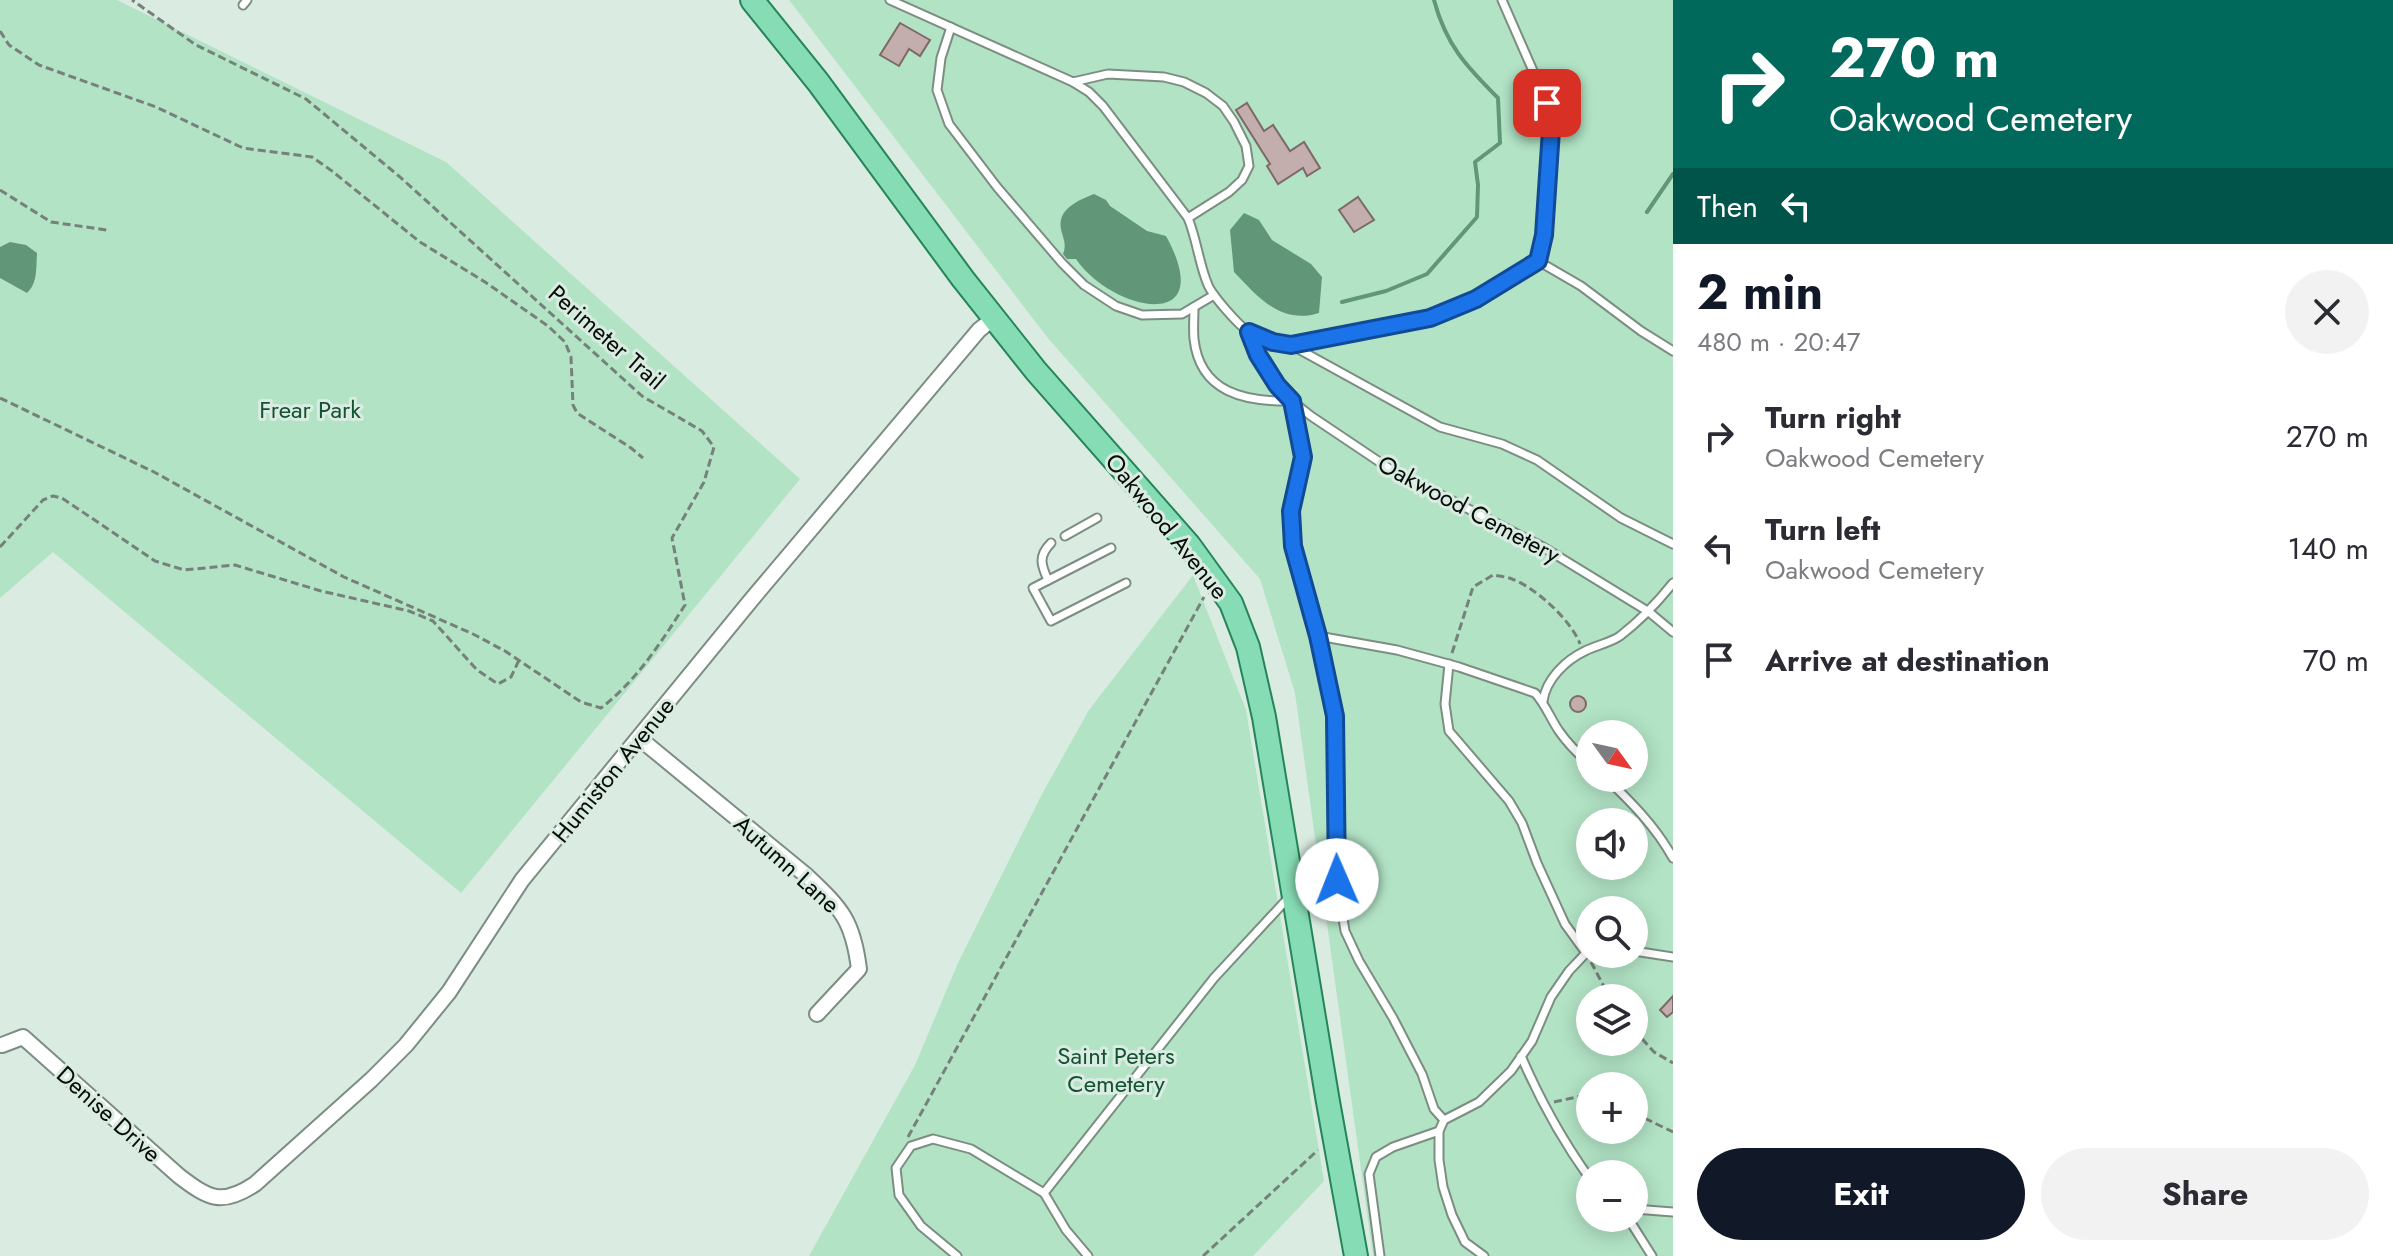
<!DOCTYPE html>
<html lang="en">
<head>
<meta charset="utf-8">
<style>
  :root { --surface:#fff; --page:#f2f2f3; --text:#2b2b33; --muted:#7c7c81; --accent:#111827 }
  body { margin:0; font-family:Jost,sans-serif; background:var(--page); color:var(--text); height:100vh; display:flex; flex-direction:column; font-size:30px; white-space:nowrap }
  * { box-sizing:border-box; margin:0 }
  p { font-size:26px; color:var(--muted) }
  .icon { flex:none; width:44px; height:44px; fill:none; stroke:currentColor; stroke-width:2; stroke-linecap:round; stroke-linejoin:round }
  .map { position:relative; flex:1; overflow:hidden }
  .sheet { display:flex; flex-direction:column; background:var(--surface); width:720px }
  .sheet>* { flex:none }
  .guide { background:#00695c; color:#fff; overflow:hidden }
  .needle { width:52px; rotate:123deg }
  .tools { position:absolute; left:1576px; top:720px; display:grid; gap:16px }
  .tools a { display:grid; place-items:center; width:72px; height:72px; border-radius:50%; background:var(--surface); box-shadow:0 4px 20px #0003; font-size:40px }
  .pin { position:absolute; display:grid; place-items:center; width:68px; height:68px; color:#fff; margin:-34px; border-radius:16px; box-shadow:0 4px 12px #0006 }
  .me { position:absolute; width:88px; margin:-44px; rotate:359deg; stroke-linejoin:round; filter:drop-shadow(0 0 6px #0008) }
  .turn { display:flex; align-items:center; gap:28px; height:168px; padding:0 24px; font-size:36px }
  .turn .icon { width:104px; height:104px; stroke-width:2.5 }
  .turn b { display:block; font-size:56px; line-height:68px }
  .then { display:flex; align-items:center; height:76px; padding:0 24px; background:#0003; gap:16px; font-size:30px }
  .round { display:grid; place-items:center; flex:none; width:84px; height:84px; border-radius:42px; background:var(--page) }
  .headline { display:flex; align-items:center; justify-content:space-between; height:136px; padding:0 24px }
  h1 { font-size:48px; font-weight:700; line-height:60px; color:var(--accent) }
  .cta { display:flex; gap:16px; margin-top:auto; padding:16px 24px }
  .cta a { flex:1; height:92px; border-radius:48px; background:var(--accent); color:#fff; font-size:32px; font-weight:700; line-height:92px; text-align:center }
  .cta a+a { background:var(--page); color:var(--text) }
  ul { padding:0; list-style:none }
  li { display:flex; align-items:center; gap:24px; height:112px; padding:0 24px }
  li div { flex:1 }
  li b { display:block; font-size:30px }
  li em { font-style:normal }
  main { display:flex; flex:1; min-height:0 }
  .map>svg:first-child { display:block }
  .green { fill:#b2e3c5; fill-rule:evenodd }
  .water { fill:#629678 }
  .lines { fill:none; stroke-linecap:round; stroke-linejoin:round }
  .stream { stroke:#629678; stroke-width:4 }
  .building { fill:#c3aead; stroke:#7c6968; stroke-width:2 }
  .lane-casing { stroke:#7c8d82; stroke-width:11 }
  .street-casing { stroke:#7c8d82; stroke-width:18 }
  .primary-casing { stroke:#258558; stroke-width:26 }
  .path { stroke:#75817a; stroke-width:3; stroke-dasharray:8 4; stroke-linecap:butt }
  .lane { stroke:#fff; stroke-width:7 }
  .street { stroke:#fff; stroke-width:14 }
  .primary { stroke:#86dcb4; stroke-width:22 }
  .route-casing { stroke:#114b97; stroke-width:20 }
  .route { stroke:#1a73e8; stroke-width:14 }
  .labels { text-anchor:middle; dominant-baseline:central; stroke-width:6; stroke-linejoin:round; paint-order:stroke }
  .street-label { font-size:24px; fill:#070d09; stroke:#daece1 }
  .park-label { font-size:24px; fill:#135334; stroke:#daece1 }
</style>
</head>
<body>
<main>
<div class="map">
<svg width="1673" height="1256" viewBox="0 0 1673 1256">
  <rect width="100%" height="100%" fill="#daece1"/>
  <g class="green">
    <path d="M 0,0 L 117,0 L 446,162 L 800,479 L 461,893 L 53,552 L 0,598 Z"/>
    <path d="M 789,0 L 1673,0 L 1673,1256 L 1373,1256 L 1295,693 L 1260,579 L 1047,337 ZM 1590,734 L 1634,734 L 1634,778 L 1590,778 ZM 1590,822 L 1634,822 L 1634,866 L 1590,866 ZM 1590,910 L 1634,910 L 1634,954 L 1590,954 ZM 1590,998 L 1634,998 L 1634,1042 L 1590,1042 ZM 1590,1086 L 1634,1086 L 1634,1130 L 1590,1130 ZM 1590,1174 L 1634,1174 L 1634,1218 L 1590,1218 Z"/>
    <path d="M 1193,575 L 1246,710 L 1324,1181 L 1253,1256 L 809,1256 L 915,1065 L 958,963 L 1042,794 L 1089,710 Z"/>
  </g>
  <g class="water">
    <path d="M 1094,194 L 1106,200 L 1110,206 L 1147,231 L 1166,236 C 1220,335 1111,311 1076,259 L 1067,259 L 1063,254 C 1067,243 1063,239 1061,229 C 1057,209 1079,200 1094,194 Z"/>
    <path d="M 1244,213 L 1259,220 L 1272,240 L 1311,264 L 1322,277 L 1319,313 C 1281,325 1258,297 1234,272 L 1230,230 Z"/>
    <path d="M 10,242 L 26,245 L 37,253 C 36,267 38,283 27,293 L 0,278 L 0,247 Z"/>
  </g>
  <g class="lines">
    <g class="stream">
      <path d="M 1647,212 L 1673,174"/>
      <path d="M 1342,302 L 1386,291 L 1427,274 L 1477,217 L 1478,185 L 1475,162 L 1500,143 L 1498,98 C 1466,66 1446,45 1434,0"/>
    </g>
  </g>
  <g class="building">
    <path d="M 900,23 L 930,40 L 920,56 L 909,49 L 899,66 L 880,55 Z"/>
    <path d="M 1247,103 L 1264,131 L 1273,125 L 1290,151 L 1304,142 L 1320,168 L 1307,176 L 1303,168 L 1278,184 L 1267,166 L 1270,164 L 1236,110 Z"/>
    <path d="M 1358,197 L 1374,220 L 1354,232 L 1339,210 Z"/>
    <circle cx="1578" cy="704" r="8"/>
    <path d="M 1673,996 L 1673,1012 L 1667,1017 L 1660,1010 Z"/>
  </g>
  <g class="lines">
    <g class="lane-casing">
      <g id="lane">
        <path d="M 890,0 L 1073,82 L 1108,74 L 1164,77 L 1184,82 L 1206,93 L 1223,106 L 1234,122 L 1246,146 L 1249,166 L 1242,180 L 1229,192 L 1188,218 C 1197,240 1199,264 1208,285 C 1212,295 1239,326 1249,332 C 1261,340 1277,343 1291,345 L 1430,318 L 1476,299 L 1538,261 L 1544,235 L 1551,130 L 1547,103 L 1502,0"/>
        <path d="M 243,5 L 247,0"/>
        <path d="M 951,27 L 941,58 L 937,90 L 949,124 L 997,187 L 1062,263 L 1084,285 L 1116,306 L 1142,315 L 1182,314 L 1214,295"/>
        <path d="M 1073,82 L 1089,92 L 1103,106 L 1188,218"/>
        <path d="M 1538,261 L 1581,286 L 1641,331 L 1673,351"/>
        <path d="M 1194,307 C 1194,318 1193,329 1194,339 C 1200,393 1245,402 1292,401 L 1303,457 L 1291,511 L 1293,546 L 1318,636 L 1335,716 L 1337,880 L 1345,931 L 1359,961 L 1393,1018 L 1422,1074 L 1434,1109 L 1444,1120"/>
        <path d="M 1249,332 L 1258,355 L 1277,385 L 1292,401 L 1311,416 L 1390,469 L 1543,547 L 1649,612 L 1673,632"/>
        <path d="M 1291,345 L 1440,427 L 1502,444 L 1537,460 L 1621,518 L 1673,544"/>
        <path d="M 1065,536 L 1097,518"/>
        <path d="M 1111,548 L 1033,588 L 1051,621 L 1126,583"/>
        <path d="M 1048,580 C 1041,565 1038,556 1051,543"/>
        <path d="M 1318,636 L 1397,650 L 1459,667 L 1535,693 C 1546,705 1550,718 1559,731 C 1568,744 1578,754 1590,764"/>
        <path d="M 1449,664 L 1445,704 L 1449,731 L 1509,801 L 1522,823 L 1537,863 L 1565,924 L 1586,953"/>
        <path d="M 1543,701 C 1546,679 1566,660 1585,651 C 1597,645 1610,643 1620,636 C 1641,620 1657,603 1673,583"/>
        <path d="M 1606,778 C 1632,803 1655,826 1673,858"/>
        <path d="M 1634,951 L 1673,957"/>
        <path d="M 1521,1056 C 1540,1100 1562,1140 1590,1179"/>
        <path d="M 1044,1193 L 1214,978 L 1290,896"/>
        <path d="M 1634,1209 L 1673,1212"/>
        <path d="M 1628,1218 L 1652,1256"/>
        <path d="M 957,1256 L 921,1226 L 899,1195 L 896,1168 L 911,1146 L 933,1139 L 971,1149 L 1044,1193 L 1066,1230 L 1088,1256"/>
        <path d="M 1380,1256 L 1369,1174 L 1376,1157 L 1393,1147 L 1439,1131"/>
        <path d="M 1484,1256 L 1465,1242 L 1452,1215 L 1443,1187 L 1439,1160 L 1439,1131 L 1444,1120 L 1479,1102 L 1511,1071 L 1532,1041 L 1551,997 L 1569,971 L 1586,953 L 1590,953"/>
      </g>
    </g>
    <g class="street-casing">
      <g id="street">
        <path d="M 639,738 L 807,876 C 842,909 853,921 859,969 L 817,1014"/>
        <path d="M 2,1045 L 23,1037 L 179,1176 C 209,1199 222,1206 255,1184 L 371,1080 L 406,1045 L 449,992 L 522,880 L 752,599 L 979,330 L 994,318"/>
      </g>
    </g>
    <g class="primary-casing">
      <path id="primary" d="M 752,0 L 818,82 L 963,279 L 1036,371 L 1189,545 L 1231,603 L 1248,647 L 1264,717 L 1328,1102 L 1356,1256"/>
    </g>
    <g class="path">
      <path d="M 0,31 L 9,45 L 39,65 L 156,107 L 243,148 L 312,157 L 332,171 L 420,242 L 485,282 L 548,326 L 565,342 L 571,357 L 573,405 L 577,413 L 631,448 L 643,458"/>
      <path d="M 0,190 L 51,222 L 107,230"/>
      <path d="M 0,398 L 154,472 L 344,577 L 473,634 L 505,651 L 581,702 L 601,708 C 637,680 660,644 685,605 L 672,538 L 704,482 L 714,447 L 702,431 L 642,396 L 400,177 L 306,99 L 196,45 L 132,0"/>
      <path d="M 0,547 L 43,500 L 53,496 L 62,498 L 155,561 L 184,570 L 235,565 L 321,591 L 409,611 L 433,621 L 477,670 L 498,684 L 511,677 L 519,660"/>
      <path d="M 1452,653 L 1473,587 L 1493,575 C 1499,576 1507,577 1512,579 C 1536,588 1571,620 1580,644"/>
      <path d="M 1591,962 L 1610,998"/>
      <path d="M 1634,1030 L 1654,1052 L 1673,1063"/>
      <path d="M 1554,1102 L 1581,1096 L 1590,1097"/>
      <path d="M 1634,1113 L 1673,1132"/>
      <path d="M 908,1137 L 1204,597"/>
      <path d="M 1203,1256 L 1318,1150"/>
    </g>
    <use href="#lane" class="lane"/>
    <use href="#street" class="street"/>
    <use href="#primary" class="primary"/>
  </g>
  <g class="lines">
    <g class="route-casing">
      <path id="route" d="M 1337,880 L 1335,716 L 1318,636 L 1293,546 L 1291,511 L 1303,457 L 1292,401 L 1277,385 L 1258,355 L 1249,332 L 1273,342 L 1291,345 L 1430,318 L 1476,299 L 1538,261 L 1544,235 L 1551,130 L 1547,103"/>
    </g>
    <use href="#route" class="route"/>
  </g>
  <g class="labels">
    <g class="street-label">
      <text transform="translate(607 337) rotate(41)">Perimeter Trail</text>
      <text transform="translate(1469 509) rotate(28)">Oakwood Cemetery</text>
      <text transform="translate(1167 526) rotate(51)">Oakwood Avenue</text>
      <text transform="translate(613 770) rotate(-51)">Humiston Avenue</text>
      <text transform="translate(787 864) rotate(42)">Autumn Lane</text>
      <text transform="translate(109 1114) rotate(42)">Denise Drive</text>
    </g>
    <g class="park-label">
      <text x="310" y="409">Frear Park</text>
      <text x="1116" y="1055">Saint Peters<tspan x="1116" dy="28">Cemetery</tspan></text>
    </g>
  </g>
</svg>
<div class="tools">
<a><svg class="needle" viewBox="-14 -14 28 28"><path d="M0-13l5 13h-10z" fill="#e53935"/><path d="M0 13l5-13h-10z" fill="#7c7c81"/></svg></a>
<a><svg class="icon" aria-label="sound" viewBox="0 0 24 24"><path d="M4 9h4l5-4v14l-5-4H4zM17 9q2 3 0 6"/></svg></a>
<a><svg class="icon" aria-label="search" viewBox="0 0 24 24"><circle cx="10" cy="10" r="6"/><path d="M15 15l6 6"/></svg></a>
<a><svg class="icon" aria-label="layers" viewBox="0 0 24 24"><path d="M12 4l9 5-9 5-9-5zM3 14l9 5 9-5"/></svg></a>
<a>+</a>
<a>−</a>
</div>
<div class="pin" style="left:1547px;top:103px;background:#d93025"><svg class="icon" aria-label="arrive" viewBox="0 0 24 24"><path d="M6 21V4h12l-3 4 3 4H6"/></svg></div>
<svg class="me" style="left:1337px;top:880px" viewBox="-20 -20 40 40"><circle r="19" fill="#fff"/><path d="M0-13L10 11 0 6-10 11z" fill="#1a73e8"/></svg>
</div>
<section class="sheet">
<div class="guide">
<div class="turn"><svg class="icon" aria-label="right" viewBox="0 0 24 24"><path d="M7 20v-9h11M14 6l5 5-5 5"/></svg><div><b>270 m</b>Oakwood Cemetery</div></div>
<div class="then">Then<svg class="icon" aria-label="left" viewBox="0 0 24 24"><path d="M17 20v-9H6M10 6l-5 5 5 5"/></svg></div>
</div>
<div class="headline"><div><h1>2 min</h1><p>480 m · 20:47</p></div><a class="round"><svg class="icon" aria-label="close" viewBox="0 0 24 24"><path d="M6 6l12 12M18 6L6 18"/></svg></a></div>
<ul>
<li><svg class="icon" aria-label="right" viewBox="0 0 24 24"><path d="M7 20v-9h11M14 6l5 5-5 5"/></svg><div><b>Turn right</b><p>Oakwood Cemetery</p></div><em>270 m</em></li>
<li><svg class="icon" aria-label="left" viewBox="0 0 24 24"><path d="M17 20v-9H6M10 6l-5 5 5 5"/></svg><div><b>Turn left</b><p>Oakwood Cemetery</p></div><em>140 m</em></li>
<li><svg class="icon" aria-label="arrive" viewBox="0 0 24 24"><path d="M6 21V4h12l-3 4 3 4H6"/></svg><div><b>Arrive at destination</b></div><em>70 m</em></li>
</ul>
<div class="cta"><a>Exit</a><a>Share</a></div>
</section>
</main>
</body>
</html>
